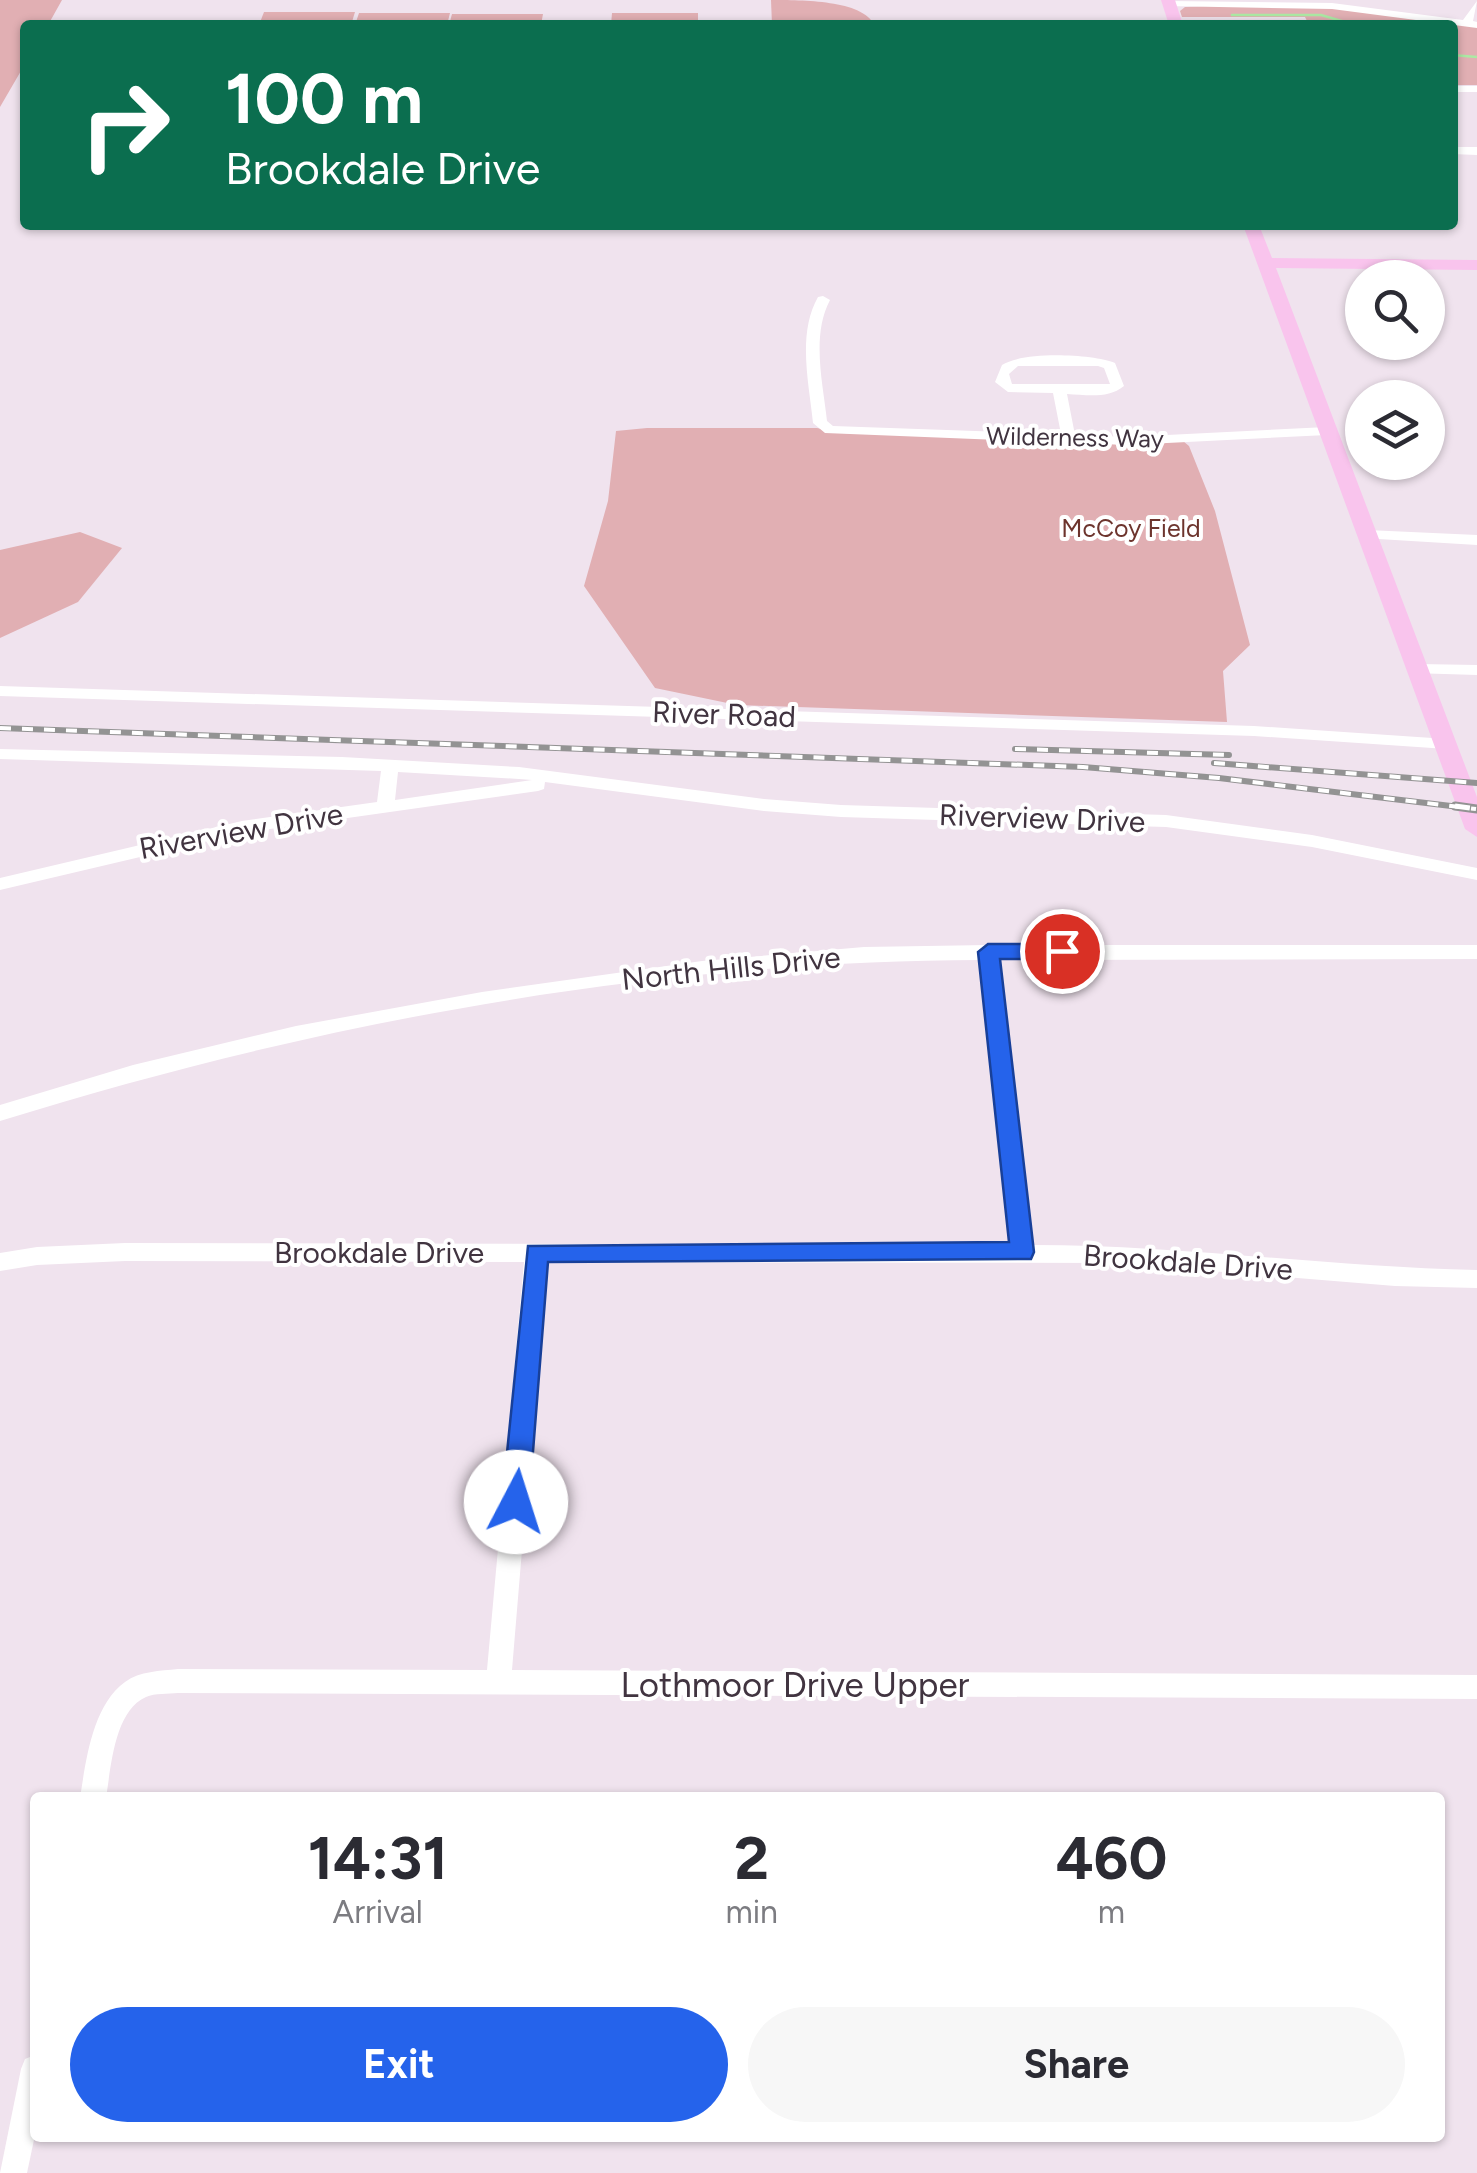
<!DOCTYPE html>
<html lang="en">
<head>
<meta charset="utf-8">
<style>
  :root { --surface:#fff; --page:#f7f7f7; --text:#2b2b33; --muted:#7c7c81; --accent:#2563eb }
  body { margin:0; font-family:Figtree,sans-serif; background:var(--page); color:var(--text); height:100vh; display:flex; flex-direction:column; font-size:38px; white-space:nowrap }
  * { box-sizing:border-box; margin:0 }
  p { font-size:32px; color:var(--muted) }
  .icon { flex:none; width:55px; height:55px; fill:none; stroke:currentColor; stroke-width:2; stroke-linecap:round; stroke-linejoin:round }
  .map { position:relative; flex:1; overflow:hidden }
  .panel { position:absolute; left:30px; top:1792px; width:1415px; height:350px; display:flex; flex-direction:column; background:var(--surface); border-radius:10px; box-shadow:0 2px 8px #0004 }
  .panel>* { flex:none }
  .guide { position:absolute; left:20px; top:20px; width:1438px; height:210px; border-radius:10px; box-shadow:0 2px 8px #0004; background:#0b6e4f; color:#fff; overflow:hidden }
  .fabs { position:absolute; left:1345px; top:260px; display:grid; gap:20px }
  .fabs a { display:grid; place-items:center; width:100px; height:100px; border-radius:50%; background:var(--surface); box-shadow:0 2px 8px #0004; font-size:50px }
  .pin { position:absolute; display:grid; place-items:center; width:85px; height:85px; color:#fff; margin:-42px; border:5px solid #fff; border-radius:50%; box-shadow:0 2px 10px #0007 }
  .me { position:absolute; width:110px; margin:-55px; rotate:5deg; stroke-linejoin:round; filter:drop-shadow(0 0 8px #0008) }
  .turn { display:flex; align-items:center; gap:35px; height:210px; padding:0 40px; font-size:45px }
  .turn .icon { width:130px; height:130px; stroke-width:2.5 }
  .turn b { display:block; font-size:70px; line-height:85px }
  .eta { display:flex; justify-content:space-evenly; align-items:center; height:170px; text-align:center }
  .eta b { font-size:60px; font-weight:700; line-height:70px }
  .cta { display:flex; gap:20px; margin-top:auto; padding:20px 40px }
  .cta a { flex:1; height:115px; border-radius:60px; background:var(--accent); color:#fff; font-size:40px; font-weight:700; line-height:115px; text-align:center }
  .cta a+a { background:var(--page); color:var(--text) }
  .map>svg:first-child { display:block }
  .green { fill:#e1afb3 }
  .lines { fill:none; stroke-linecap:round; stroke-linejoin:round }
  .stream { stroke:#ace9a4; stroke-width:2.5 }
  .street { fill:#fff; fill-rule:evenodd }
  .secondary { fill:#f9c4ed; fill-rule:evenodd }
  .rail-far1-casing { stroke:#939393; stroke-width:6 }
  .rail-casing { stroke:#939393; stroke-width:9 }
  .rail-far1 { stroke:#fff; stroke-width:4; stroke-dasharray:11; stroke-linecap:butt }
  .rail { stroke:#fff; stroke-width:5; stroke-dasharray:15; stroke-linecap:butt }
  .route { fill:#2563eb; stroke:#184099; stroke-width:2.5 }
  .labels { text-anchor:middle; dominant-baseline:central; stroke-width:8; stroke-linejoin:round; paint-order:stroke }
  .far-street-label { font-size:25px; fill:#413440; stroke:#fff }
  .far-park-label { font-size:25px; fill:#6d342d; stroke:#fff }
  .street-label { font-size:30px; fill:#413440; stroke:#fff }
  .near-street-label { font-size:35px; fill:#413440; stroke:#fff }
</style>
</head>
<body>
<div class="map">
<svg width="1477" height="2173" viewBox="0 0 1477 2173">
  <rect width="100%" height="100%" fill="#f0e3ee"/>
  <g class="green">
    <path d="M 0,0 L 62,0 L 48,25 L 25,25 L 25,64 L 0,107 Z"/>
    <path d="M 771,0 C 802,0 863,0 874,25 L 772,25 Z"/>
    <path d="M 1226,5 L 1338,8 L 1477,27 L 1477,85 L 1453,85 L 1452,25 L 1309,25 L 1305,17 L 1182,17 L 1180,11 L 1185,7 Z"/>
    <path d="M 264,12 L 355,12 L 351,25 L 259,25 Z"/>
    <path d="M 359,13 L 450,13 L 447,25 L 355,25 Z"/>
    <path d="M 612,13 L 698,13 L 698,25 L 611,25 Z"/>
    <path d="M 452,14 L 543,14 L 541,25 L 449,25 Z"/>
    <path d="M 647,428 L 817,428 L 842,433 L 1183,441 L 1189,446 L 1215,511 L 1250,645 L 1223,671 L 1227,722 L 737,705 L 655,688 L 584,586 L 608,501 L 616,431 Z"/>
    <path d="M 80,532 L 122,548 L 78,602 L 0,638 L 0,550 Z"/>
  </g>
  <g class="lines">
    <g class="stream">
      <path d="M 1232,15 L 1321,15 L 1345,22"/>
      <path d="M 1452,55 L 1477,57"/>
    </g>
    <g class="street">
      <path d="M 1169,1 L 1332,3 L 1463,20 L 1477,1 L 1473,21 L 1477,22 L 1477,28 L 1332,9 L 1165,6 L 1165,2 Z"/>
      <rect x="1452" y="86" width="25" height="6"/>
      <path d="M 1452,147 L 1477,147 L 1477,155 L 1452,154 Z"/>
      <path d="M 823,296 L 830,300 C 811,336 823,383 827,421 L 833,426 L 1061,434 L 1053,393 L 1008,392 L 995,382 L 1002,365 C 1023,351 1092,354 1115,363 L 1124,386 C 1108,399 1087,395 1067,394 L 1075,435 L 1127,437 L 1327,427 L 1334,431 L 1327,435 L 1127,445 L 825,433 L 813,423 C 809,383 797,334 818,297 ZM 1018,366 L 1098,366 L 1104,368 L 1110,384 L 1012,384 L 1009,374 Z"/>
      <path d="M 1367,530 L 1477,535 L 1477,545 L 1362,538 L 1359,535 Z"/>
      <path d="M 1418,664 L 1477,665 L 1477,675 L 1412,673 L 1412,665 Z"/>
      <path d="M 0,686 L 1254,726 L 1447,739 L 1455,744 L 1447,749 L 1254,736 L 0,696 Z"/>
      <path d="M 0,749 L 342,757 L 519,767 L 764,799 L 841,805 L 1166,815 L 1312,835 L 1477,868 L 1477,880 L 1312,847 L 1166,827 L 841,817 L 764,811 L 545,782 L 544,789 L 538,791 L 242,833 L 0,890 L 0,878 L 242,821 L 377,802 L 381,771 L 0,759 ZM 398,772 L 519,779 L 532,780 L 395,800 Z"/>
      <path d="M 988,945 L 1477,945 L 1477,959 L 998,960 L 1032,1245 C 1181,1245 1328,1267 1477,1270 L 1477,1288 L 1395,1286 L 1113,1263 L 546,1262 L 512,1670 L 1477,1675 L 1477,1699 L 178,1693 C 168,1694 155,1693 146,1697 C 114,1711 111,1768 106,1798 L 80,1798 C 86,1761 92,1706 125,1682 C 140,1671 160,1671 178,1669 L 487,1670 L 524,1262 L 125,1261 L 37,1265 L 0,1271 L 0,1253 L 37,1247 L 125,1243 L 1011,1245 L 980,960 C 651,961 314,1023 0,1121 L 0,1105 L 133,1065 L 296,1026 L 482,992 L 702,961 L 864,947 Z"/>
      <path d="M 35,2055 L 35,2135 L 27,2173 L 0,2173 L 21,2069 L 25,2059 Z"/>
    </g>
    <g class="secondary">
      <path d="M 1161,0 L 1175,0 L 1183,25 L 1169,25 Z"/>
      <path d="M 1243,225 L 1259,225 L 1272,258 L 1477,260 L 1477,270 L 1276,268 L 1477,797 L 1477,837 L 1465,829 Z"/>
    </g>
    <g class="rail-far1-casing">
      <g id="rail-far1">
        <path d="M 0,728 L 1083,767 L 1219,778 L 1476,809"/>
        <path d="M 1015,749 L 1229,755"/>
        <path d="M 1214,763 L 1477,783"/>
      </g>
    </g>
    <g class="rail-casing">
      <path id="rail" d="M 1455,806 L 1477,809"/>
    </g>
    <use href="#rail-far1" class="rail-far1"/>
    <use href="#rail" class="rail"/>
  </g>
  <path class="route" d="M 988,944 L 1062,944 L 1073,951 L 1062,959 L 1000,959 L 1034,1252 L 1031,1259 L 548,1262 L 529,1502 L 525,1511 L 516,1514 L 506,1511 L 502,1502 L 528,1246 L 1009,1242 L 978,952 Z"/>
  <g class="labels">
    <g class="far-street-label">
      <text transform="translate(1075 437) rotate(1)">Wilderness Way</text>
    </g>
    <g class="far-park-label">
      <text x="1131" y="528">McCoy Field</text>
    </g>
    <g class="street-label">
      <text transform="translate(724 714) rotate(2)">River Road</text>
      <text transform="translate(1042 818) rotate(2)">Riverview Drive</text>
      <text transform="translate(241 831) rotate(-10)">Riverview Drive</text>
      <text transform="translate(731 968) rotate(-6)">North Hills Drive</text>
      <text x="379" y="1252">Brookdale Drive</text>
      <text transform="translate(1188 1262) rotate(4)">Brookdale Drive</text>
    </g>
    <g class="near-street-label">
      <text x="795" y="1685">Lothmoor Drive Upper</text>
    </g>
  </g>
</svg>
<div class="fabs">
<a><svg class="icon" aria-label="search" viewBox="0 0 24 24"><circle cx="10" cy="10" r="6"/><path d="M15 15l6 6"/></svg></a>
<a><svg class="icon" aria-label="layers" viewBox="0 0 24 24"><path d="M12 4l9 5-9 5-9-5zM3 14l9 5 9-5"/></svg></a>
</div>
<div class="pin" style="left:1062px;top:951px;background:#d93025"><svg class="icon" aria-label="arrive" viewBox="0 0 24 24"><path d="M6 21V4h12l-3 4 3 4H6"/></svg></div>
<svg class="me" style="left:516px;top:1502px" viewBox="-20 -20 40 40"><circle r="19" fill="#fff"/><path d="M0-13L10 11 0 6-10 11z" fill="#2563eb"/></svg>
<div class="guide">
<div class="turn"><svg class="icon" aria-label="right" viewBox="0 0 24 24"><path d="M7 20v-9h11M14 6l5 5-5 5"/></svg><div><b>100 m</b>Brookdale Drive</div></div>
</div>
<section class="panel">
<div class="eta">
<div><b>14:31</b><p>Arrival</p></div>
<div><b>2</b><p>min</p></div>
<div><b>460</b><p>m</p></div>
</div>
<div class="cta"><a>Exit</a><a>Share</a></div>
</section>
</div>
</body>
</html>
